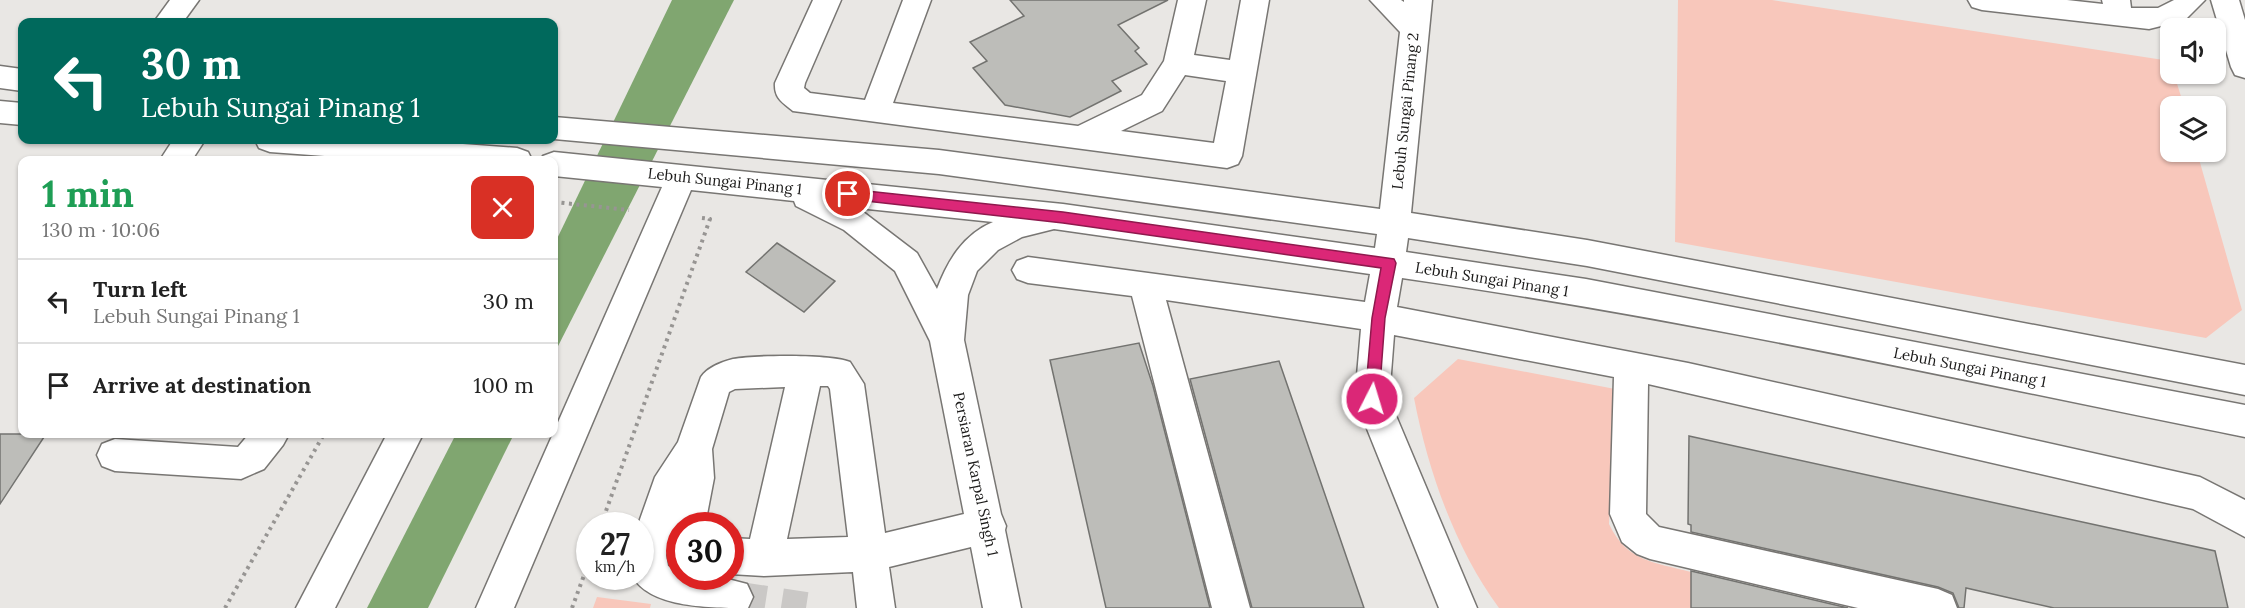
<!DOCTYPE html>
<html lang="en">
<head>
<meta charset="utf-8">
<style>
  :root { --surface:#fff; --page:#f2f2f2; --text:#222; --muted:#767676; --line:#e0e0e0 }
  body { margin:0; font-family:Lora,serif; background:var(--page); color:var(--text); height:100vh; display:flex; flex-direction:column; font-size:22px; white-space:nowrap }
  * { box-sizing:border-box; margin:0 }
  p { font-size:20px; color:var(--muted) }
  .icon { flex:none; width:33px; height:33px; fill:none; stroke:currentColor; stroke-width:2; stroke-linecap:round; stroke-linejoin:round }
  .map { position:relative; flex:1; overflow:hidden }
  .drawer { position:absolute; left:18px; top:156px; width:540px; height:282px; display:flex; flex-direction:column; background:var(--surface); border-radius:12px; box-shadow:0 2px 4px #0004 }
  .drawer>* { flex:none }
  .top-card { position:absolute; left:18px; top:18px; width:540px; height:126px; border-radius:12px; box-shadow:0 2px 4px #0004; background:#00695c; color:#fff; overflow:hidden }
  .controls { position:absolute; left:2160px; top:18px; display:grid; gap:12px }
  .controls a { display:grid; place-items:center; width:66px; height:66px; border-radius:12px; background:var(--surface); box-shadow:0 2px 4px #0004; font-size:30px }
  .speed { position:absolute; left:576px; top:512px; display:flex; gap:12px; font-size:30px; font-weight:700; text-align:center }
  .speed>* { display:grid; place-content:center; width:78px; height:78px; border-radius:50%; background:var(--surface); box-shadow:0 2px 4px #0004; line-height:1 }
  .speed small { font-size:15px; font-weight:400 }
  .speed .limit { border:9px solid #d22; background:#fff; color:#111 }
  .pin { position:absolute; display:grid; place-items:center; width:51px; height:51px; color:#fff; margin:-26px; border:3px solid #fff; border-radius:50%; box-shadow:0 2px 6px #0007 }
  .me { position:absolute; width:66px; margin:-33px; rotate:5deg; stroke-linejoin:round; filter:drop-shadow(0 0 4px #0008) }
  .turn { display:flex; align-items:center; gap:21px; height:126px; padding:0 24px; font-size:27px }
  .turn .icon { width:78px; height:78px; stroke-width:2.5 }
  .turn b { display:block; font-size:42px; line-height:51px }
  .round { display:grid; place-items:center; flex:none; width:63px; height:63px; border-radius:12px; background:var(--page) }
  .head { display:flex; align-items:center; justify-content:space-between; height:102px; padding:0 24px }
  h1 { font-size:36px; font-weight:700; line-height:45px; color:#1e9e55 }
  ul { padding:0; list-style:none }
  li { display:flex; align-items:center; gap:18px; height:84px; padding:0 24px; border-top:2px solid var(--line) }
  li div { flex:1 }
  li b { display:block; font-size:22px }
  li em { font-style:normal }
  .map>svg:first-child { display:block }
  .green { fill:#f8c7bb }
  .water { fill:#80a670 }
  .building { fill:#bdbdb9; stroke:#737370; stroke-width:1.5 }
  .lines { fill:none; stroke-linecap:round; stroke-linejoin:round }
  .minor-tunnel { stroke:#cac8c6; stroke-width:32; stroke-dasharray:32 16; stroke-linecap:butt }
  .minor-casing { stroke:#787673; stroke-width:3 }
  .path { stroke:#979593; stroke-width:4; stroke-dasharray:3 4.5; stroke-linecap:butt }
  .minor { fill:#fff; fill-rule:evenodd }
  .route { fill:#db2777; stroke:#8e194d; stroke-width:1.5 }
  .labels { text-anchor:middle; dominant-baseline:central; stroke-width:4.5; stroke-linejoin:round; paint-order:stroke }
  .street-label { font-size:15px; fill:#1b1a19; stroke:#fff }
</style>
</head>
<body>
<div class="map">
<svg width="2245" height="608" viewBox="0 0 2245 608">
  <rect width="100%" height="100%" fill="#e9e7e4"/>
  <g class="green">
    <path d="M 1678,0 L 1772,0 L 2170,61 L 2170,74 L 2174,74 L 2184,106 L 2170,106 L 2170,152 L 2197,152 L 2242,310 L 2206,338 L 1675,242 Z"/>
    <path d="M 1458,359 L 1615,389 L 1609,524 C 1627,562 1654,562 1691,572 L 1691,608 L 1499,608 C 1455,548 1428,471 1414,398 Z"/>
    <path d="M 597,597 L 651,604 L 650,608 L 593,608 Z"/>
  </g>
  <g class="water">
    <path d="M 672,0 L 734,0 L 554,354 L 554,245 Z"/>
    <path d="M 456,434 L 514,434 L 428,608 L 367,608 Z"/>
  </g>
  <g class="building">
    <path d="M 1010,0 L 1168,0 L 1118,25 L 1139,48 L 1135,51 L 1147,64 L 1112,81 L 1121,91 L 1070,117 L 1005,105 L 973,68 L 987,61 L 970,42 L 1024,16 Z"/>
    <path d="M 777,243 L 835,281 L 804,312 L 746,272 Z"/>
    <path d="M 1139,343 L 1153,386 L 1210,608 L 1106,608 L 1050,360 Z"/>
    <path d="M 1279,361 L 1364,608 L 1252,608 L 1190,379 Z"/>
    <path d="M 0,434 L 46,434 L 0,504 Z"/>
    <path d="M 1689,436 L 2215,551 L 2228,608 L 2054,608 L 1966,588 L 1964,608 L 1959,608 L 1953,593 L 1938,587 L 1691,532 L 1691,525 L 1688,524 Z"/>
    <path d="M 1691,571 L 1848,608 L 1691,608 Z"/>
  </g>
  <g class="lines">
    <path class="minor-tunnel" d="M 734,597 L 806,608"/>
    <g class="minor-casing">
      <g id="minor">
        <path d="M 170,0 L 199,0 L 183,22 L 154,22 Z"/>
        <path d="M 813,0 L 841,0 L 805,83 L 804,88 L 810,93 L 865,100 L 903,0 L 931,0 L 893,103 L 1078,126 L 1142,95 L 1164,61 L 1178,0 L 1206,0 L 1194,55 L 1230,60 L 1241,0 L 1269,0 L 1242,156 L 1238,164 L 1227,168 L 793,111 C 782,102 774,98 775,83 ZM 1185,75 L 1226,81 L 1214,143 L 1121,131 L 1162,111 Z"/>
        <path d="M 1370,0 L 1401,0 L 1404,2 L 1404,0 L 1432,0 L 1411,213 L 1587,240 L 2245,365 L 2245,395 L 1587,266 L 1408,238 L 1406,252 L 1586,279 L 2245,405 L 2245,437 C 1965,381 1685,318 1402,278 L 1397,307 L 1688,363 L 2200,477 L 2245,500 L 2245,537 L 2193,509 L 1648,384 L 1646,514 L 1659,527 L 1938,589 L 1952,595 L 1957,608 L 1858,608 L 1650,559 L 1637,554 L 1622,542 L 1610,514 L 1614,377 L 1394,335 L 1389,399 L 1477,608 L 1439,608 L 1355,399 L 1361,329 L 1166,300 L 1250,608 L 1212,608 L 1132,296 L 1028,283 L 1017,279 L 1012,270 L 1017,261 L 1028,257 L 1365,302 L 1370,274 L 1054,229 L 1022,237 L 998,250 L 977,271 L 968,295 L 964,340 L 1001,514 L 1006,526 L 1005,530 L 1021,608 L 983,608 L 971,547 L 889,567 L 895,608 L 857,608 L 853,572 L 764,576 L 730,574 L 730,538 L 750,539 L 785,387 L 735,389 L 729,392 L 712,449 L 714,478 L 705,525 L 680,525 L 680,539 L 672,533 L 666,555 L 668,566 L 680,571 L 680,576 L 716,576 L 747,584 L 753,597 L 748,608 C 711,608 651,608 633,577 L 640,576 L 640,525 L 638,525 L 655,477 L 678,442 L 701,377 C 707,368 721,362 733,359 C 755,355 830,354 850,362 L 864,384 L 885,533 L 964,514 L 930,341 L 895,271 L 844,230 L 796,206 L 794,201 L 691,190 L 514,608 L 476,608 L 662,187 L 554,176 L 554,160 L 541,160 L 543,156 L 554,152 L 1063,204 L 1375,248 L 1377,234 L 939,174 L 554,139 L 554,117 L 939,150 L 1380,209 L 1400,32 ZM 858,208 L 993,222 C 963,235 948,260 937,289 L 917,253 ZM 820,386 L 828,386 L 830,389 L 848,537 L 787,539 Z"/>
        <path d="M 1968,0 L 2067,0 L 2103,4 L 2102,0 L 2130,0 L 2131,8 L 2158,8 L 2174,0 L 2205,0 L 2185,20 L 2149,29 L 1982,10 L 1972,7 Z"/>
        <path d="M 2211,0 L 2239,0 L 2245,20 L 2245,78 L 2235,75 L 2231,67 Z"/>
        <path d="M 0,66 L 22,69 L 22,91 L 0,88 Z"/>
        <path d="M 0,101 L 22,103 L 22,125 L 0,123 Z"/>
        <path d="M 173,140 L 205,140 L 192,160 L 160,160 Z"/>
        <path d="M 255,140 L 409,140 L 517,148 L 528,152 L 532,160 L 379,160 L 270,152 L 259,148 Z"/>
        <path d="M 249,434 L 289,434 L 283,445 L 264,469 L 241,479 L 115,471 L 102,466 L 97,455 L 102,444 L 115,439 L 238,447 Z"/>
        <path d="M 387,434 L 423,434 L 335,608 L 296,608 Z"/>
      </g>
    </g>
    <g class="path">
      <path d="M 554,202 L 629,210"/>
      <path d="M 601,525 L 710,219 L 702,218"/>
      <path d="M 225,608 L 324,434"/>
      <path d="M 572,608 L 590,559"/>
    </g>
    <use href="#minor" class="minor"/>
  </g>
  <path class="route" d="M 848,189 L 1063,212 L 1394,259 L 1396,263 L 1385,318 L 1379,399 L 1372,405 L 1365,399 L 1372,318 L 1381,268 L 1063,223 L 848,199 L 842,194 Z"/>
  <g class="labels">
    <g class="street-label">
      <text transform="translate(1405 111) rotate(-84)">Lebuh Sungai Pinang 2</text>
      <text transform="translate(725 181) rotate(6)">Lebuh Sungai Pinang 1</text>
      <text transform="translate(1492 279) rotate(9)">Lebuh Sungai Pinang 1</text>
      <text transform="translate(1970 367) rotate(11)">Lebuh Sungai Pinang 1</text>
      <text transform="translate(976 474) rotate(78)">Persiaran Karpal Singh 1</text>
    </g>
  </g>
</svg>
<div class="controls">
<a><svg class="icon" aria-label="sound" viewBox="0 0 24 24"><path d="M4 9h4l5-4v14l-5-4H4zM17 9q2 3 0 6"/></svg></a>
<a><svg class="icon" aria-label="layers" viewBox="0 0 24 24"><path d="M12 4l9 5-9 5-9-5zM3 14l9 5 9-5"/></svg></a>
</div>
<div class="speed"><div>27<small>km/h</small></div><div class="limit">30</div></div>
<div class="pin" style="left:848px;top:194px;background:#d93025"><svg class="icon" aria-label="arrive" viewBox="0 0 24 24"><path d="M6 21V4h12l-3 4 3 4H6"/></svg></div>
<svg class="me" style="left:1372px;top:399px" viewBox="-20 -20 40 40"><circle r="17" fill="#db2777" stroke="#fff" stroke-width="3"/><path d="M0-11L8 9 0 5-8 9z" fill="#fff"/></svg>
<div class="top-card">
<div class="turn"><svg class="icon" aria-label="left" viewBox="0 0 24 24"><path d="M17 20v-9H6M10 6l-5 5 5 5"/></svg><div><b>30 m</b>Lebuh Sungai Pinang 1</div></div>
</div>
<section class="drawer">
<div class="head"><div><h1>1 min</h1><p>130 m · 10:06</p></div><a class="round" style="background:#d93025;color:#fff"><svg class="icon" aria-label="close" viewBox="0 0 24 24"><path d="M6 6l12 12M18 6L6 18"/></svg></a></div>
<ul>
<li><svg class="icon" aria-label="left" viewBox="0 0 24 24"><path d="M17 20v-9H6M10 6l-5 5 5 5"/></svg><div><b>Turn left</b><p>Lebuh Sungai Pinang 1</p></div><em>30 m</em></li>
<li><svg class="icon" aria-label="arrive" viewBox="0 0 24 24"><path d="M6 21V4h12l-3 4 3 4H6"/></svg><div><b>Arrive at destination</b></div><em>100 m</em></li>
</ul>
</section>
</div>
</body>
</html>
